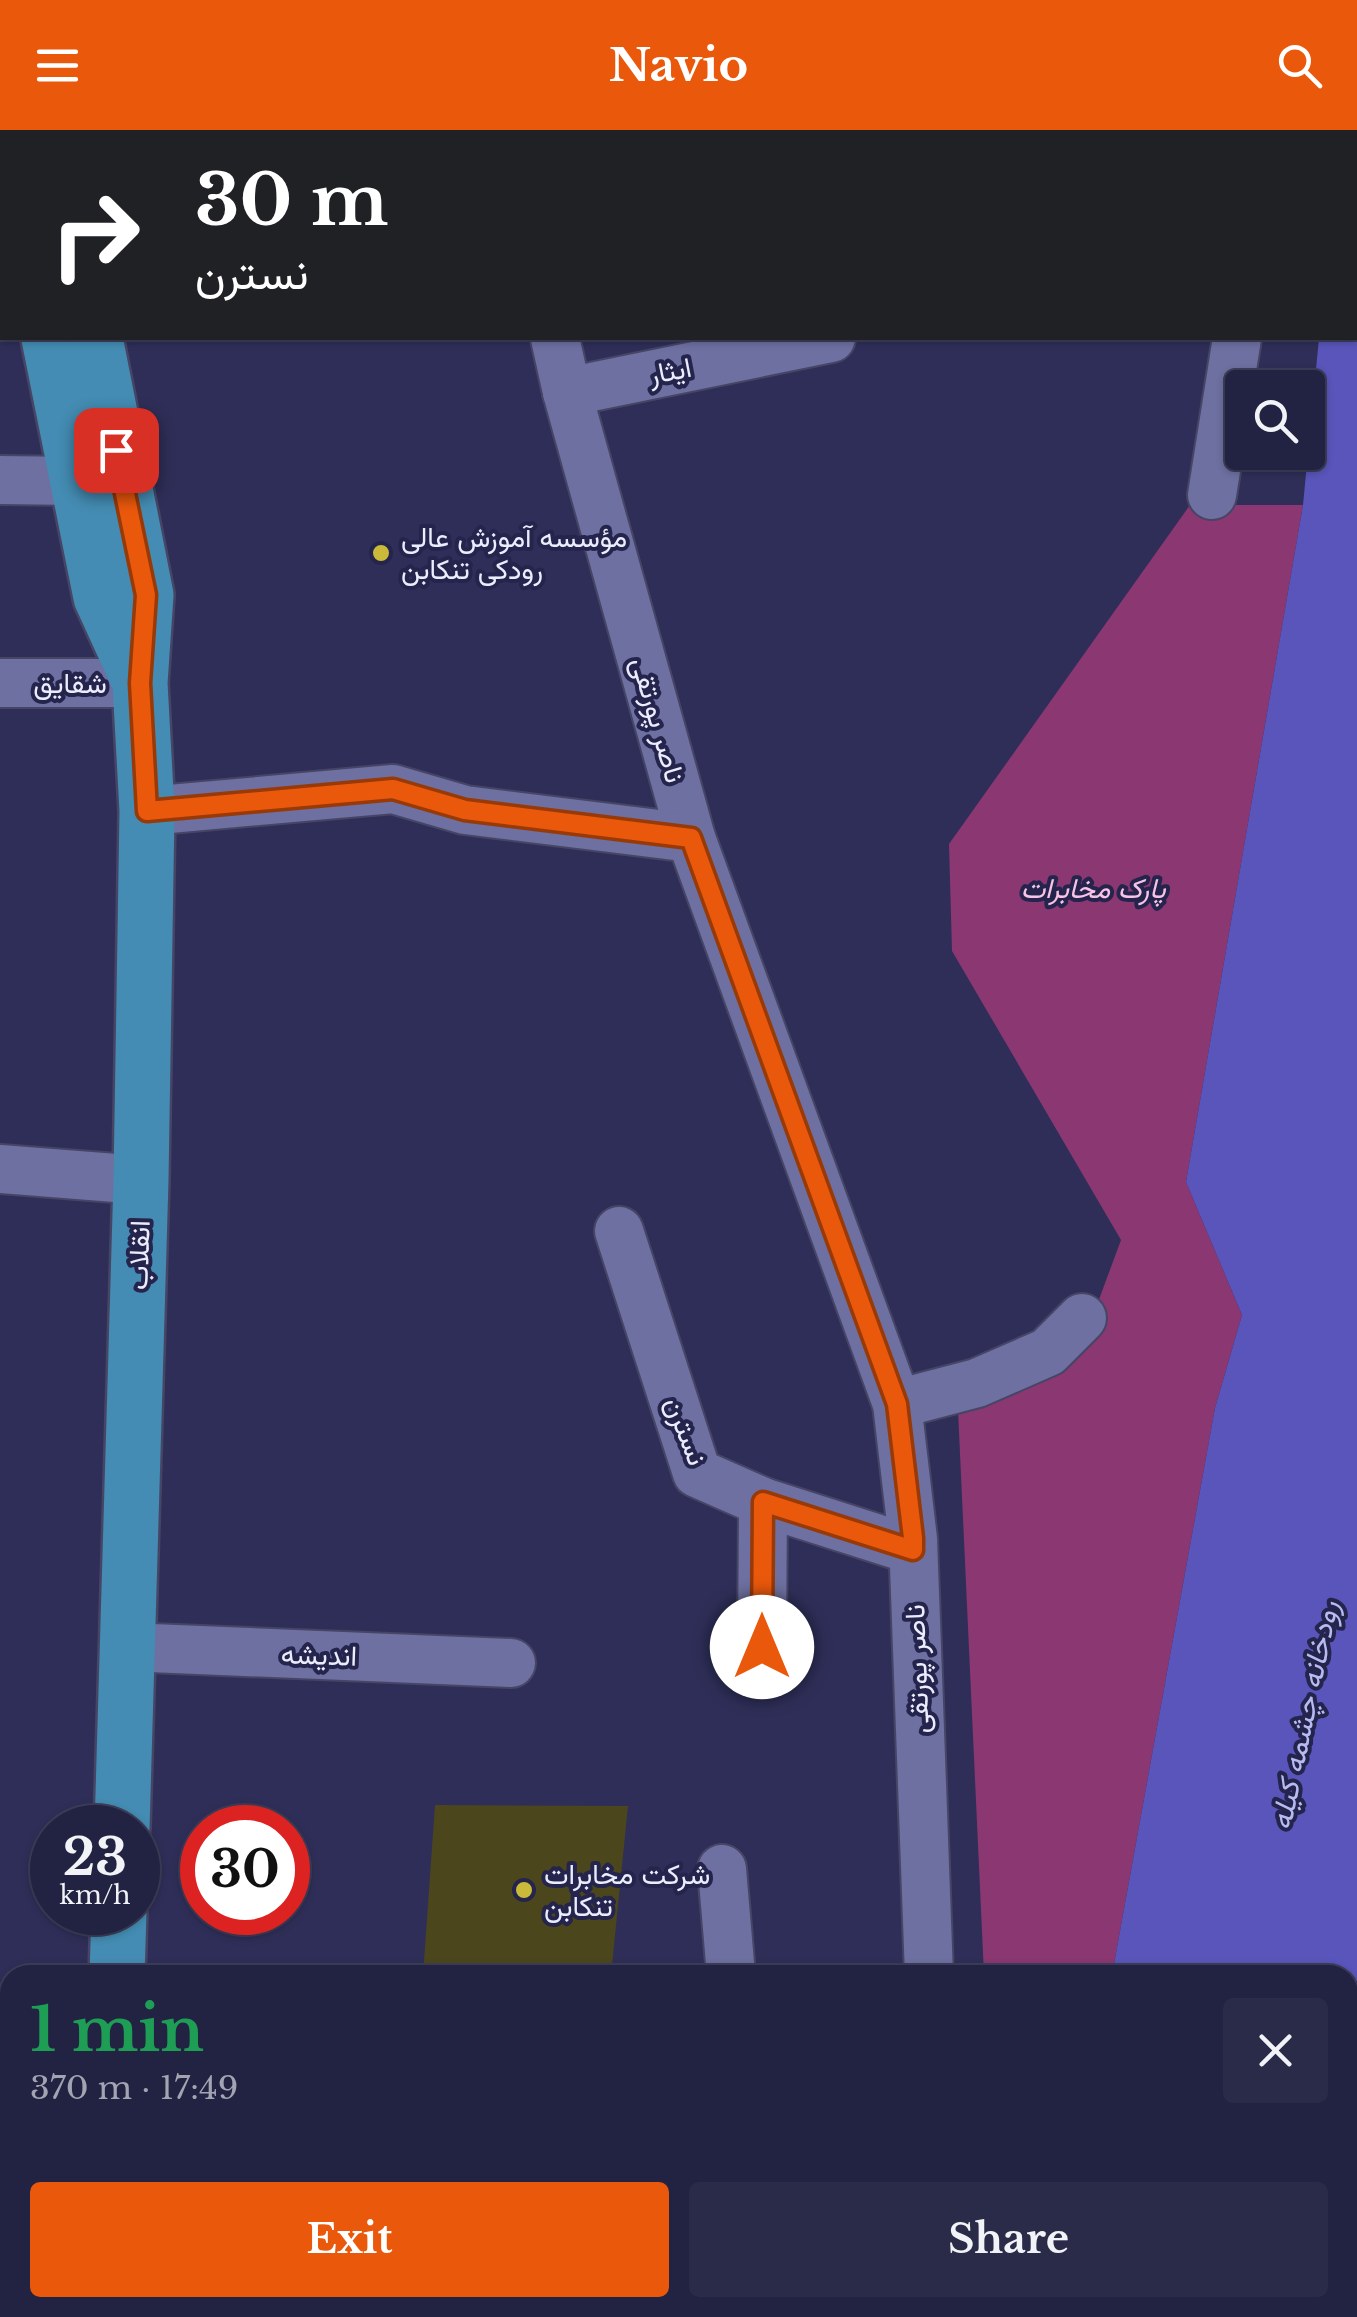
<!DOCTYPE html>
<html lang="en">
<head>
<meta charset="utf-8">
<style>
  :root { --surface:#222242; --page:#2a2a49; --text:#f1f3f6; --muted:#a2a4b2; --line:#3f3f5b; --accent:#ea580c }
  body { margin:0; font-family:"Libre Baskerville",Vazirmatn,serif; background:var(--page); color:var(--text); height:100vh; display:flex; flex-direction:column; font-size:38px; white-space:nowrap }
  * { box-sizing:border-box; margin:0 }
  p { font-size:32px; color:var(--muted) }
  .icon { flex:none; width:55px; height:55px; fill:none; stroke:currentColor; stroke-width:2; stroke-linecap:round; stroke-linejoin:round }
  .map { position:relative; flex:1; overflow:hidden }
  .panel { position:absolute; left:0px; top:1835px; width:1358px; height:352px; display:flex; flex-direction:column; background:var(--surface); border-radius:30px 30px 0 0; box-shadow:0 2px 8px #0004,0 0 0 2px var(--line) }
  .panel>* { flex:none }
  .hud { position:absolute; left:0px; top:0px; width:1358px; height:210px; box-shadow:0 2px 8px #0004,0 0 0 2px var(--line); background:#202124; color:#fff; overflow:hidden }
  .fabs { position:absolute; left:1225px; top:240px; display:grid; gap:20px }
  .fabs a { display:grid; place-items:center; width:100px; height:100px; border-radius:10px; background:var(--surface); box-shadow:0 2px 8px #0004,0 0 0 2px var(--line); font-size:50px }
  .speed { position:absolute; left:30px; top:1675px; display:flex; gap:20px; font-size:50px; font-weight:700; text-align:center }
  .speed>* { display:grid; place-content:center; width:130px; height:130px; border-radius:50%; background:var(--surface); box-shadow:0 2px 8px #0004,0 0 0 2px var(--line); line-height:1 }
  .speed small { font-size:25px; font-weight:400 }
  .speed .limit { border:15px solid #d22; background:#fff; color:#111 }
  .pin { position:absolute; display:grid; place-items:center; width:85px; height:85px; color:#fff; margin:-42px; border-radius:20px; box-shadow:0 5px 15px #0006 }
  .me { position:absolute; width:110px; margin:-55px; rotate:0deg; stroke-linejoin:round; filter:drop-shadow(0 0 8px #0008) }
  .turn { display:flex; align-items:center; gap:35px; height:210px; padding:0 30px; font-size:45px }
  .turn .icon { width:130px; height:130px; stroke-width:2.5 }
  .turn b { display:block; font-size:70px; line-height:85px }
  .round { display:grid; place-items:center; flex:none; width:105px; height:105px; border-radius:10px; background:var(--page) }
  .head { display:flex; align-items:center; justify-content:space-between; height:170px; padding:0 30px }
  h1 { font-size:60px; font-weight:800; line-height:75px; color:#1e9e55 }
  .button { display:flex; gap:20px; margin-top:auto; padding:20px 30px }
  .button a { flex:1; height:115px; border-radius:10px; background:var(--accent); color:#fff; font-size:40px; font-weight:800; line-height:115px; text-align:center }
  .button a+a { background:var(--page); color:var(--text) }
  header { display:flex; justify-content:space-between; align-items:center; height:130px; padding:0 30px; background:var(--accent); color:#fff; font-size:45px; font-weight:800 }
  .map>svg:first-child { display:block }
  .green { fill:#8b3771 }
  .water { fill:#5955ba }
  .building { fill:#4c461c }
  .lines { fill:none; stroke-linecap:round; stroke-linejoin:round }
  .minor-casing { stroke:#464566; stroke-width:52 }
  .major-casing { stroke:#464566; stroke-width:60 }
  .minor { stroke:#6d70a0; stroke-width:48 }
  .major { stroke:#448cb3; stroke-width:55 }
  .route-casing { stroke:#983908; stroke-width:25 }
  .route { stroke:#ea580c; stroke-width:18 }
  .poi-dot { fill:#cbba39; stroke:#24244d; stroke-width:4 }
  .labels { text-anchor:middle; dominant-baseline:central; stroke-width:8; stroke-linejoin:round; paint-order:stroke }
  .street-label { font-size:28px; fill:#ebedfd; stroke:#24244d }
  .poi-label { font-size:28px; fill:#ebedfd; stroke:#24244d; text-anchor:start }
  .park-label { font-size:28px; font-style:italic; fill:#f8c3e4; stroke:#24244d }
  .water-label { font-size:30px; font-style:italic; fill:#b7bbef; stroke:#24244d }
</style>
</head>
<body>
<header><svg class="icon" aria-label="menu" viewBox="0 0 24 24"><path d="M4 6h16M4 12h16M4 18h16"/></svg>Navio<svg class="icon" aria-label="search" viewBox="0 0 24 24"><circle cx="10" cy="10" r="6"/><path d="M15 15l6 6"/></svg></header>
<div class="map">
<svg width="1357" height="2187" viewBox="0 0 1357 2187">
  <rect width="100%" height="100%" fill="#2e2e58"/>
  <path class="green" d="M 1190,375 L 1303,375 L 1186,1052 L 1242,1185 L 1215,1278 L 1112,1845 L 984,1845 L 958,1280 L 1081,1218 L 1121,1110 L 952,821 L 949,714 Z"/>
  <path class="water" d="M 1338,0 L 1357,0 L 1357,2187 L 1047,2187 L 1049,2178 L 1348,2178 L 1348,1845 L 1112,1845 L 1215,1278 L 1242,1185 L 1186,1052 L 1303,375 L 1319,208 L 1355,208 L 1355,2 Z"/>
  <g class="building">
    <path d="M 435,1675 L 628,1676 L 611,1845 L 423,1845 Z"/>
    <path d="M 399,2178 L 823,2178 L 821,2187 L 398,2187 Z"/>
  </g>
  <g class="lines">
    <g class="minor-casing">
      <g id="minor">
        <path d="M 526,0 L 526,2"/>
        <path d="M 1260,2 L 1260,0"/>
        <path d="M 555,208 L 567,262 L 691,708 L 897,1274 L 913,1409 L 929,1845"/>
        <path d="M 567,262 L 831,208"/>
        <path d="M 0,350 L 77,351"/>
        <path d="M 1212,365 L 1237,208"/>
        <path d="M 0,553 L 140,553"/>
        <path d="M 147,681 L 393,659 L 465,680 L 691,708"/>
        <path d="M 0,1039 L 141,1050"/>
        <path d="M 619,1101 L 697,1343 L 763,1372 L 913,1420"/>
        <path d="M 897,1274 L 977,1253 L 1048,1222 L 1082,1188"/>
        <path d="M 127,1517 L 511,1533"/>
        <path d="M 762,1517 L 763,1372"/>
        <path d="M 722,1739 L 731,1845"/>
        <path d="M 851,2187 L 853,2178"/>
        <path d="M 958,2187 L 958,2178"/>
      </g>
    </g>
    <g class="major-casing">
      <g id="major">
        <path d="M 9,0 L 10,2"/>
        <path d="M 56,0 L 57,2"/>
        <path d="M 49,208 L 101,467 L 137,546"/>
        <path d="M 95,208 L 146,465 L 140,553 L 147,681 L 141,1050 L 122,1698"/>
        <path d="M 117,1845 L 119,1782"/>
        <path d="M 85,2187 L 86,2178"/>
      </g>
    </g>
    <use href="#minor" class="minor"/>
    <use href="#major" class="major"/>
  </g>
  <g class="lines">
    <g class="route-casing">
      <path id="route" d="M 116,320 L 146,465 L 140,553 L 147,681 L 393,659 L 465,680 L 691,708 L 897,1274 L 913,1408 L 913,1420 L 763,1372 L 762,1517"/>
    </g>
    <use href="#route" class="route"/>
  </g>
  <g class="poi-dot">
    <circle cx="381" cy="423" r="10"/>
    <circle cx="524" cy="1760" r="10"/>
  </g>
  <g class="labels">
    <g class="street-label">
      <text transform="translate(670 241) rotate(-11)">ایثار</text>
      <text x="70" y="553">شقایق</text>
      <text transform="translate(658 590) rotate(74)">ناصر پورتقی</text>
      <text transform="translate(139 1125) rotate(-88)">انقلاب</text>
      <text transform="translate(686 1301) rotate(69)">نسترن</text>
      <text transform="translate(319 1525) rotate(2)">اندیشه</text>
      <text transform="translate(917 1539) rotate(-92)">ناصر پورتقی</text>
    </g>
    <g class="poi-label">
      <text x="401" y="407">مؤسسه آموزش عالی<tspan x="401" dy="32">رودکی تنکابن</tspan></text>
      <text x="544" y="1744">شرکت مخابرات<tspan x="544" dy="32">تنکابن</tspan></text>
    </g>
    <g class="park-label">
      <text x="1093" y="758">پارک مخابرات</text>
    </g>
    <g class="water-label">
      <text transform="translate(1304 1585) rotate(-78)">رودخانه چشمه کیله</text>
    </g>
  </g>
</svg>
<div class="fabs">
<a><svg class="icon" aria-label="search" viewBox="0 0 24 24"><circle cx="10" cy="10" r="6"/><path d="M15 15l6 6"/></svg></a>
</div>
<div class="speed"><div>23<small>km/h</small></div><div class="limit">30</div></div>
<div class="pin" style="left:116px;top:320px;background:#d93025"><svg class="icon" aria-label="arrive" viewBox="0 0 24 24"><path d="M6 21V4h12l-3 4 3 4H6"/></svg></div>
<svg class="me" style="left:762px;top:1517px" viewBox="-20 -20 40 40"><circle r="19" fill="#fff"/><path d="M0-13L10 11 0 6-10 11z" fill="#ea580c"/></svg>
<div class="hud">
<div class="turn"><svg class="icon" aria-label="right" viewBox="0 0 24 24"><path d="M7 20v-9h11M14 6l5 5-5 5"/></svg><div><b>30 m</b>نسترن</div></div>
</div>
<section class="panel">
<div class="head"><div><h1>1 min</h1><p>370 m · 17:49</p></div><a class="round"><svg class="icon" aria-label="close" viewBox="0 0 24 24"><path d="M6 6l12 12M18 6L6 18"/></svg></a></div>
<div class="button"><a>Exit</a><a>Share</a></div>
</section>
</div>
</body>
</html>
